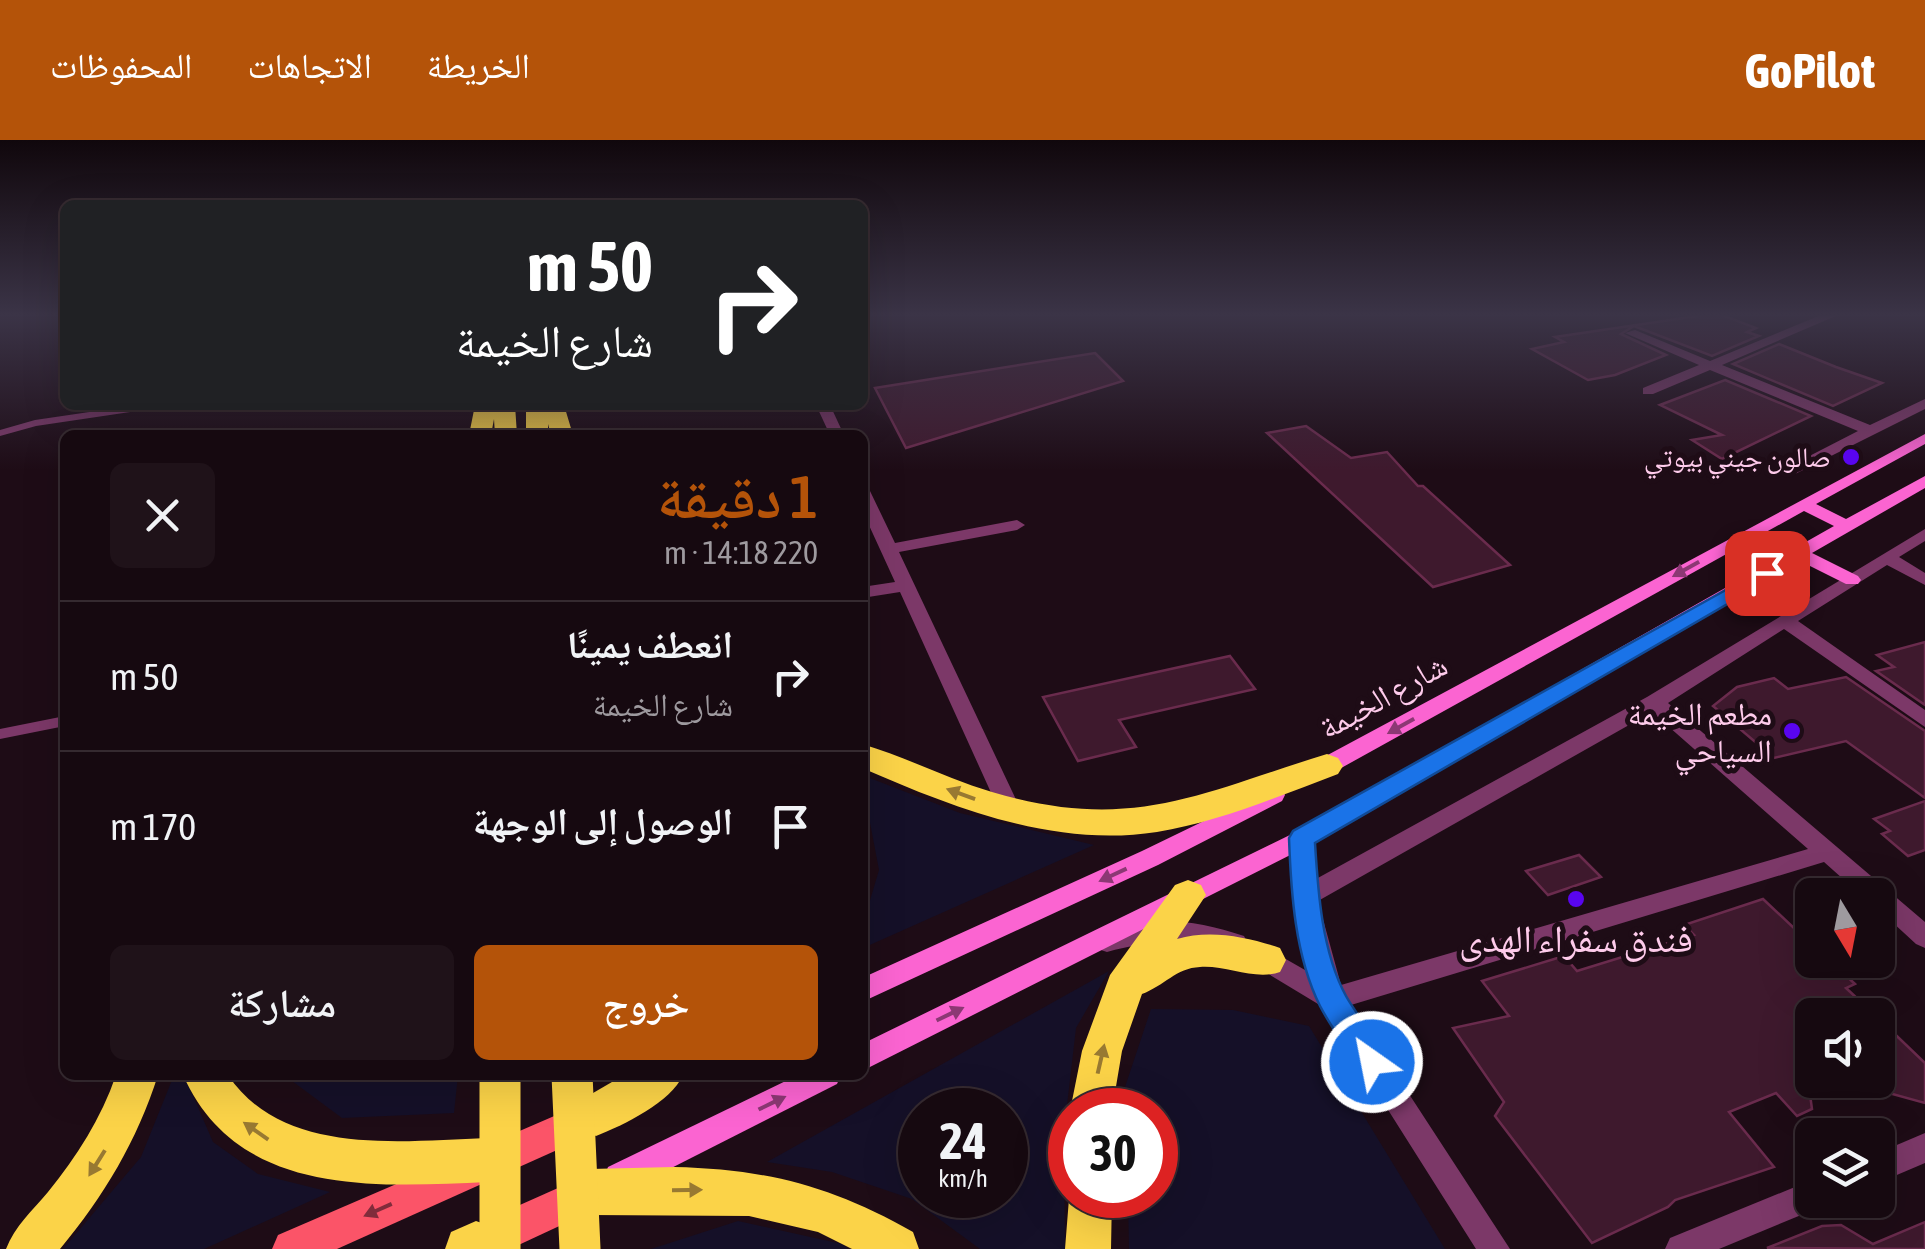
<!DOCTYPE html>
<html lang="ar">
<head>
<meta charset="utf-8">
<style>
  :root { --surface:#160910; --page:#1f1219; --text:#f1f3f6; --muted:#9e9a9f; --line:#352a30; --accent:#b45309 }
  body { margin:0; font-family:"Asap Condensed","Noto Naskh Arabic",sans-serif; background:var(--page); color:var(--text); direction:rtl; height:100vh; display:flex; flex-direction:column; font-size:38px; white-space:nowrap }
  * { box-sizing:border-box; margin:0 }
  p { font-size:32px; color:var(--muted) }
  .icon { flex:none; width:55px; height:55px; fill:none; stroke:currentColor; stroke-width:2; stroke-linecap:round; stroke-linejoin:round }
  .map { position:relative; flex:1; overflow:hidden; direction:ltr }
  .details { position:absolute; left:60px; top:290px; width:808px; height:650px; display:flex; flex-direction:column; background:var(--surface); border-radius:15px; box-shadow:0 10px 40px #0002,0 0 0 2px var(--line); direction:rtl }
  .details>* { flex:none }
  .hud { position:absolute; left:60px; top:60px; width:808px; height:210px; border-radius:15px; box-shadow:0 10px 40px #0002,0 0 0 2px var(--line); direction:rtl; background:#202124; color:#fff; overflow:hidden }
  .needle { width:65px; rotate:170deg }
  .tools { position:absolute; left:1795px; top:738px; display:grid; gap:20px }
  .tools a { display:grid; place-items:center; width:100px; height:100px; border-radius:15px; background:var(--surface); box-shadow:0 10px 40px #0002,0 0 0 2px var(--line); font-size:50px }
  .speed { position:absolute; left:898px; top:948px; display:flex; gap:20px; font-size:50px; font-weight:700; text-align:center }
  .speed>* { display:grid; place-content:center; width:130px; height:130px; border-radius:50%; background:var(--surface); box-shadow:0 10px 40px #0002,0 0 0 2px var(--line); line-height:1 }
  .speed small { font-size:25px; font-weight:400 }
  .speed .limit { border:15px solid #d22; background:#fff; color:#111 }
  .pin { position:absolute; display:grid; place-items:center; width:85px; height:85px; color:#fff; margin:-42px; border-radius:20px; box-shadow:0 5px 15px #0006 }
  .me { position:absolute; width:110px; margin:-55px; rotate:327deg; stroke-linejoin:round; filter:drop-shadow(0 0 8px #0008) }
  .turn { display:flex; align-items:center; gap:35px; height:210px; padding:0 50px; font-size:45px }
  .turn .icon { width:130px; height:130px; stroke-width:2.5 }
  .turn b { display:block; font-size:70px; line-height:85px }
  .round { display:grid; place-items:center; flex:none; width:105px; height:105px; border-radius:15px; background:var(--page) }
  .headline { display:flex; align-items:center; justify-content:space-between; height:170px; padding:0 50px }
  h1 { font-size:60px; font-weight:600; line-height:75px; color:var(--accent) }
  .primary-button { display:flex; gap:20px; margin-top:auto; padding:20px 50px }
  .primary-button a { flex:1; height:115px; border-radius:15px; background:var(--accent); color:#fff; font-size:40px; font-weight:600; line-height:115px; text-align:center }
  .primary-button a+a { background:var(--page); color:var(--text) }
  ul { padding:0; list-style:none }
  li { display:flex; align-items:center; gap:30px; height:150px; padding:0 50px; border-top:2px solid var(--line) }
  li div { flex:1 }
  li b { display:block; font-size:38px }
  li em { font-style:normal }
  header { display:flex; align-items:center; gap:60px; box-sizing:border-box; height:140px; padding:0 50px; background:var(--accent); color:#fff }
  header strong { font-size:48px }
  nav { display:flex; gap:55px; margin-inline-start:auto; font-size:35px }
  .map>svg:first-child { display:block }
  .green { fill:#151028; fill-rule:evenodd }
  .building { fill:#3e192d; stroke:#6a2b4d; stroke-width:2.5 }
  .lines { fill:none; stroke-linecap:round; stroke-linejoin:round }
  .lane { fill:#7c3868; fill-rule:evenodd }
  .street { fill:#7c3868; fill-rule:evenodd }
  .secondary { fill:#fb64d1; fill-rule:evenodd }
  .primary { fill:#fb5468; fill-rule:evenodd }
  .highway { fill:#fbd348; fill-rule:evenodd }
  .highway-bridge { stroke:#fbd348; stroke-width:41 }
  .oneway { fill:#8c3874 }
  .oneway2 { fill:#987932 }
  .oneway3 { fill:#812c3b }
  .route { fill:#1a73e8; stroke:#114b97; stroke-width:2.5 }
  .poi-dot { fill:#5905ef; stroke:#1e0c16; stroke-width:4 }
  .labels { text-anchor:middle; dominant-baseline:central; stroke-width:10; stroke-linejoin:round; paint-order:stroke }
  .far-poi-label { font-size:28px; fill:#fecbeb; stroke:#1e0c16; text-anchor:end }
  .street-label { font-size:32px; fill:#fecbeb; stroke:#1e0c16 }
  .poi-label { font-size:32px; fill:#fecbeb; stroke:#1e0c16; text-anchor:end }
  .near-poi-label { font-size:38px; fill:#fecbeb; stroke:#1e0c16 }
</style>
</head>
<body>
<header>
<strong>GoPilot</strong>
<nav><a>الخريطة</a><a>الاتجاهات</a><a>المحفوظات</a></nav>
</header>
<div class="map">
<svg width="1925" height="1109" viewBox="0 0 1925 1109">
  <rect width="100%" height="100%" fill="#1e0c16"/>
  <g class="green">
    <path d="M 862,635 L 960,673 L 1094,705 L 863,808 L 863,784 L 879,730 L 868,672 L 863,665 Z"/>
    <path d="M 1109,831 L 1076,888 L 1064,991 L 1065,1109 L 980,1109 L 912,1059 L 832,1032 L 767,1022 ZM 1005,970 L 1005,1055 L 920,1055 L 920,970 Z"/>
    <path d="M 1151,869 L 1233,870 L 1309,886 L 1445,1109 L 1129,1109 L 1128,1055 L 1155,1055 L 1155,970 L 1126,970 L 1125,947 Z"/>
    <path d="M 174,935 L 184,935 L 213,1002 L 258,1034 L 330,1052 L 204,1109 L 63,1109 L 141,1017 Z"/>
    <path d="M 284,935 L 458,935 L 454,973 L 342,978 Z"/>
    <path d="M 738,1081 L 842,1104 L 848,1109 L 651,1109 Z"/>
  </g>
  <g class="building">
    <path d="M 1704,175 L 1722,175 L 1756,188 L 1747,192 L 1759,196 L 1712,216 L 1634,186 L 1621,194 L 1666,215 L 1615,235 L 1588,240 L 1532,209 L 1564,202 L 1555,197 Z"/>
    <path d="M 1779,204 L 1836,227 L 1882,243 L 1833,266 L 1733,224 Z"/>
    <path d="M 1095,213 L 1123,241 L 906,308 L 875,248 Z"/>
    <path d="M 1725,240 L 1811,276 L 1722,319 L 1692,300 L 1722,295 L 1660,265 Z"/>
    <path d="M 1306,286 L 1351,318 L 1387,312 L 1418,346 L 1423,346 L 1510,425 L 1433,447 L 1267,293 Z"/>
    <path d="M 1925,502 L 1925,565 L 1876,531 L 1894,527 L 1877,515 Z"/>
    <path d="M 1230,516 L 1255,549 L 1119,580 L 1136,607 L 1078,621 L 1043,557 Z"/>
    <path d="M 1846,537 L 1925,591 L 1925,658 L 1846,601 L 1774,618 L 1713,566 L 1737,547 L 1774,538 L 1788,549 Z"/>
    <path d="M 1925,661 L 1925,710 L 1908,716 L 1882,694 L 1890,691 L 1874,679 Z"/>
    <path d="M 1579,715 L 1601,737 L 1548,755 L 1526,731 Z"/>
    <path d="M 1763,759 L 1812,805 L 1812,820 L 1829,820 L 1855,844 L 1846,848 L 1875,875 L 1812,875 L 1812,926 L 1805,918 L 1812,969 L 1797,976 L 1776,953 L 1729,972 L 1774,1027 L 1675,1060 L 1668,1067 L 1592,1103 L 1495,976 L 1504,962 L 1453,888 L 1509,876 L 1482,841 L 1564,816 L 1577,831 L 1694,795 L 1684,785 Z"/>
    <path d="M 1878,878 L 1925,923 L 1925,963 L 1878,950 Z"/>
    <path d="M 1925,1082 L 1925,1109 L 1767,1108 L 1822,1086 L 1841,1085 L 1873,1104 Z"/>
  </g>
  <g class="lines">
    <g class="lane">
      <path d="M 137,265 L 162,265 L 157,268 L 36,286 L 0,296 L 0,290 L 35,280 Z"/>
      <path d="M 65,576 L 65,586 L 0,599 L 0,589 Z"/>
    </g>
    <g class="street">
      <path d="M 1821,175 L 1838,175 L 1722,225 L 1870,285 L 1925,259 L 1925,269 L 1793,335 L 1788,333 L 1788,327 L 1858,291 L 1710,230 L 1653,254 L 1643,254 L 1643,248 L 1699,225 L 1625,193 L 1635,190 L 1710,221 Z"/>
      <path d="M 816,265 L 830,265 L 844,295 L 830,295 Z"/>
      <path d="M 862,346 L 870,351 L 895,403 L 1017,380 L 1025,385 L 1017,390 L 899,412 L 1020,668 L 1017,674 L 1001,674 L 998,668 L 900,452 L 862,458 L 862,447 L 895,442 L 862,370 Z"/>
      <path d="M 1925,389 L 1925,401 L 1899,417 L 1925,433 L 1925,445 L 1887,425 L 1798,481 L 1925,570 L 1925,587 L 1784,489 L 1668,563 L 1925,782 L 1925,808 L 1916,804 L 1878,769 L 1878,755 L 1861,755 L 1824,722 L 1351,865 L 1510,1109 L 1476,1109 L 1323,867 L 1252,824 L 1248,816 L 1252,808 L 1261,805 L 1312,834 L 1293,757 L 1291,699 L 1294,693 L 1302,690 L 1310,693 L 1313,699 L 1316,739 L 1647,557 ZM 1652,572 L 1808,709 L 1341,845 L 1318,761 Z"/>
      <path d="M 1156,781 C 1187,780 1214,786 1244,796 L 1248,804 L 1244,812 C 1228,817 1206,805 1188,803 C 1161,800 1134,805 1107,812 L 1098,809 L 1095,801 L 1098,793 Z"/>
      <path d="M 1925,993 L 1925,1023 L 1878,1043 L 1878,1013 Z"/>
      <path d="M 1812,1040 L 1812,1060 L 1825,1060 L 1823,1066 L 1719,1109 L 1665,1109 L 1670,1098 Z"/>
    </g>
    <g class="secondary">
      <path d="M 1925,294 L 1925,304 L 1816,364 L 1846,379 L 1925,336 L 1925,348 L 1812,413 L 1858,436 L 1861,440 L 1858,444 L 1846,444 L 1800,421 L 1310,705 L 862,931 L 862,904 L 1294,693 L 1834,386 L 1804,371 L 1325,637 L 1309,637 L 1306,631 L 1309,625 Z"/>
      <path d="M 1274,647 L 1282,649 L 1285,655 L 1282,661 L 1158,725 L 862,862 L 862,838 L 1142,711 Z"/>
      <path d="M 798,935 L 841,935 L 837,944 L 630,1049 L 619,1053 L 608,1049 L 604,1038 L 608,1027 Z"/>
    </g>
    <g class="primary">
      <path d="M 582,964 L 595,969 L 600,981 L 595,993 L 337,1109 L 272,1109 L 278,1095 Z"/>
      <path d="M 585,1036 L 598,1042 L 604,1055 L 598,1068 L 510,1109 L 446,1109 L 452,1095 Z"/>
    </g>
    <g class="highway">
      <path d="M 475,265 L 515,265 L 517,295 L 495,295 L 494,279 L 491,295 L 469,295 Z"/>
      <path d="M 526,265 L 564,265 L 573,295 L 551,295 L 548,284 L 548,295 L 526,295 Z"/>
      <path d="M 862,604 C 906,617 948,639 992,652 C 1132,693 1197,654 1327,614 L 1338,618 L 1343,626 L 1338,634 C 1279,656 1219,682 1157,692 C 1055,708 954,668 862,628 Z"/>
      <path d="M 1188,740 L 1201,745 L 1206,755 L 1177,799 C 1210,789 1248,797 1280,808 L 1286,820 L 1280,832 C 1255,841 1227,825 1200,827 C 1176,828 1164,846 1142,854 L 1122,911 L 1112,970 L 1070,971 L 1082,911 L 1110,835 L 1175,745 Z"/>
      <path d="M 116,935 L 158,935 C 137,1001 104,1056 60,1109 L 6,1109 C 15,1086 32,1071 48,1052 C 77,1016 101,979 116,935 Z"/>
      <path d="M 183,935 L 228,935 C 283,1017 400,1001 487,998 L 503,1004 L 509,1020 L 503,1036 L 487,1042 C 375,1047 237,1057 183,935 Z"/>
      <path d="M 624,935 L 683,935 C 671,962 624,985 596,996 L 581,990 L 575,975 L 581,960 Z"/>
      <path d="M 674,1027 C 766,1029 832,1046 913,1092 L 919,1109 L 852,1109 L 818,1092 L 749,1076 L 590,1075 L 574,1068 L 567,1052 L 574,1036 L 590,1029 Z"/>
      <path d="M 1070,1046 L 1070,1055 L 1112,1055 L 1111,1109 L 1065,1109 Z"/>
      <path d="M 476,1081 L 493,1087 L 499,1104 L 497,1109 L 445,1109 L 451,1092 Z"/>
    </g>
    <g class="highway-bridge">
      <path d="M 500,935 L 500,1109"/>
      <path d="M 572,935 L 580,1109"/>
    </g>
  </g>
  <defs><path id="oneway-solid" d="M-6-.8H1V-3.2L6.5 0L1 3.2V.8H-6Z" transform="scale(2.5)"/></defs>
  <g class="oneway">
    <use href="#oneway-solid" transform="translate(1686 429) rotate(151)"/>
    <use href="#oneway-solid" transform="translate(1401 586) rotate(151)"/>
    <use href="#oneway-solid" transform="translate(1113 735) rotate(155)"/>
    <use href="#oneway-solid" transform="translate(950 874) rotate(-26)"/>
    <use href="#oneway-solid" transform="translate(772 963) rotate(-26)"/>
  </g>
  <g class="oneway2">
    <use href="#oneway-solid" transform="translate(961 654) rotate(-160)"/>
    <use href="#oneway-solid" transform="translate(1101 919) rotate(-77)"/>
    <use href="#oneway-solid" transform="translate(256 991) rotate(-145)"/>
    <use href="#oneway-solid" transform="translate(97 1023) rotate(122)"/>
    <use href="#oneway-solid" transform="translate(687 1050) rotate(-1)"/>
  </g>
  <use class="oneway3" href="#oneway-solid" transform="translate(378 1070) rotate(156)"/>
  <linearGradient id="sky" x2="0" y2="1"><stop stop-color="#10070c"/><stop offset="0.53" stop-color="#3b3447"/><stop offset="1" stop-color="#3b3447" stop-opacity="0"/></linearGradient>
  <rect width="1925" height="330" fill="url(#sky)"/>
  <path class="route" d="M 1767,427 L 1777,433 L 1774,437 L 1315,703 C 1318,752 1322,812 1346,856 C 1359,879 1377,898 1388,922 L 1383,932 L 1372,936 L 1361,932 C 1348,910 1332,889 1320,866 C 1295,816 1291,753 1289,698 L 1293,691 Z"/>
  <g class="poi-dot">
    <circle cx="1851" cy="317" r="10"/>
    <circle cx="1792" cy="591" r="10"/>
    <circle cx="1576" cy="759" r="10"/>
  </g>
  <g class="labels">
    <g class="far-poi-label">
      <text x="1831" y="317">صالون جيني بيوتي</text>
    </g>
    <g class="street-label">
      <text transform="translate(1383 556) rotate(-29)">شارع الخيمة</text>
    </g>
    <g class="poi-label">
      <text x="1772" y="573">مطعم الخيمة<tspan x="1772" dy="37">السياحي</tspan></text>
    </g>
    <g class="near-poi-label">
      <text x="1576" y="798">فندق سفراء الهدى</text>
    </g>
  </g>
</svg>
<div class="tools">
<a><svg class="needle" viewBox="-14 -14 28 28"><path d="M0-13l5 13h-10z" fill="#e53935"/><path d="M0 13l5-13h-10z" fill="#9e9a9f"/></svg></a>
<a><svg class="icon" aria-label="sound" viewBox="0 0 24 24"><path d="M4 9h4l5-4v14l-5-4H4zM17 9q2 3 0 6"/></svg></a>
<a><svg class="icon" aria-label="layers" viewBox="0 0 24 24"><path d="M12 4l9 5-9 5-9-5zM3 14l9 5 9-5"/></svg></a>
</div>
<div class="speed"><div>24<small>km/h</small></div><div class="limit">30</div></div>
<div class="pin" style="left:1767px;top:433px;background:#d93025"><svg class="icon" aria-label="arrive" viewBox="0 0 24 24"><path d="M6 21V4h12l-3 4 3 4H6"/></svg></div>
<svg class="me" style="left:1372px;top:922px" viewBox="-20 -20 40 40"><circle r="17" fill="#1a73e8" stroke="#fff" stroke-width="3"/><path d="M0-11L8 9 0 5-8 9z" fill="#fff"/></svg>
<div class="hud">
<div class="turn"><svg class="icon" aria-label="right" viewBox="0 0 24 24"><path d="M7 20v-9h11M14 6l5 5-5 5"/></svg><div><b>50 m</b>شارع الخيمة</div></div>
</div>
<section class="details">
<div class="headline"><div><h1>1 دقيقة</h1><p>220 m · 14:18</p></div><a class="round"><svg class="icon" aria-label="close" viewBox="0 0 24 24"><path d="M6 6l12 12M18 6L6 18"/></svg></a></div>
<ul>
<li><svg class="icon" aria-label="right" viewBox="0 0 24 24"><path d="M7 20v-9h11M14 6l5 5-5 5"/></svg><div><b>انعطف يمينًا</b><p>شارع الخيمة</p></div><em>50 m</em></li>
<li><svg class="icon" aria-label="arrive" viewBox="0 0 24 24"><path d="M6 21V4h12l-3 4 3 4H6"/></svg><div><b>الوصول إلى الوجهة</b></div><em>170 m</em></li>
</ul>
<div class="primary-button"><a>خروج</a><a>مشاركة</a></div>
</section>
</div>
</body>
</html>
